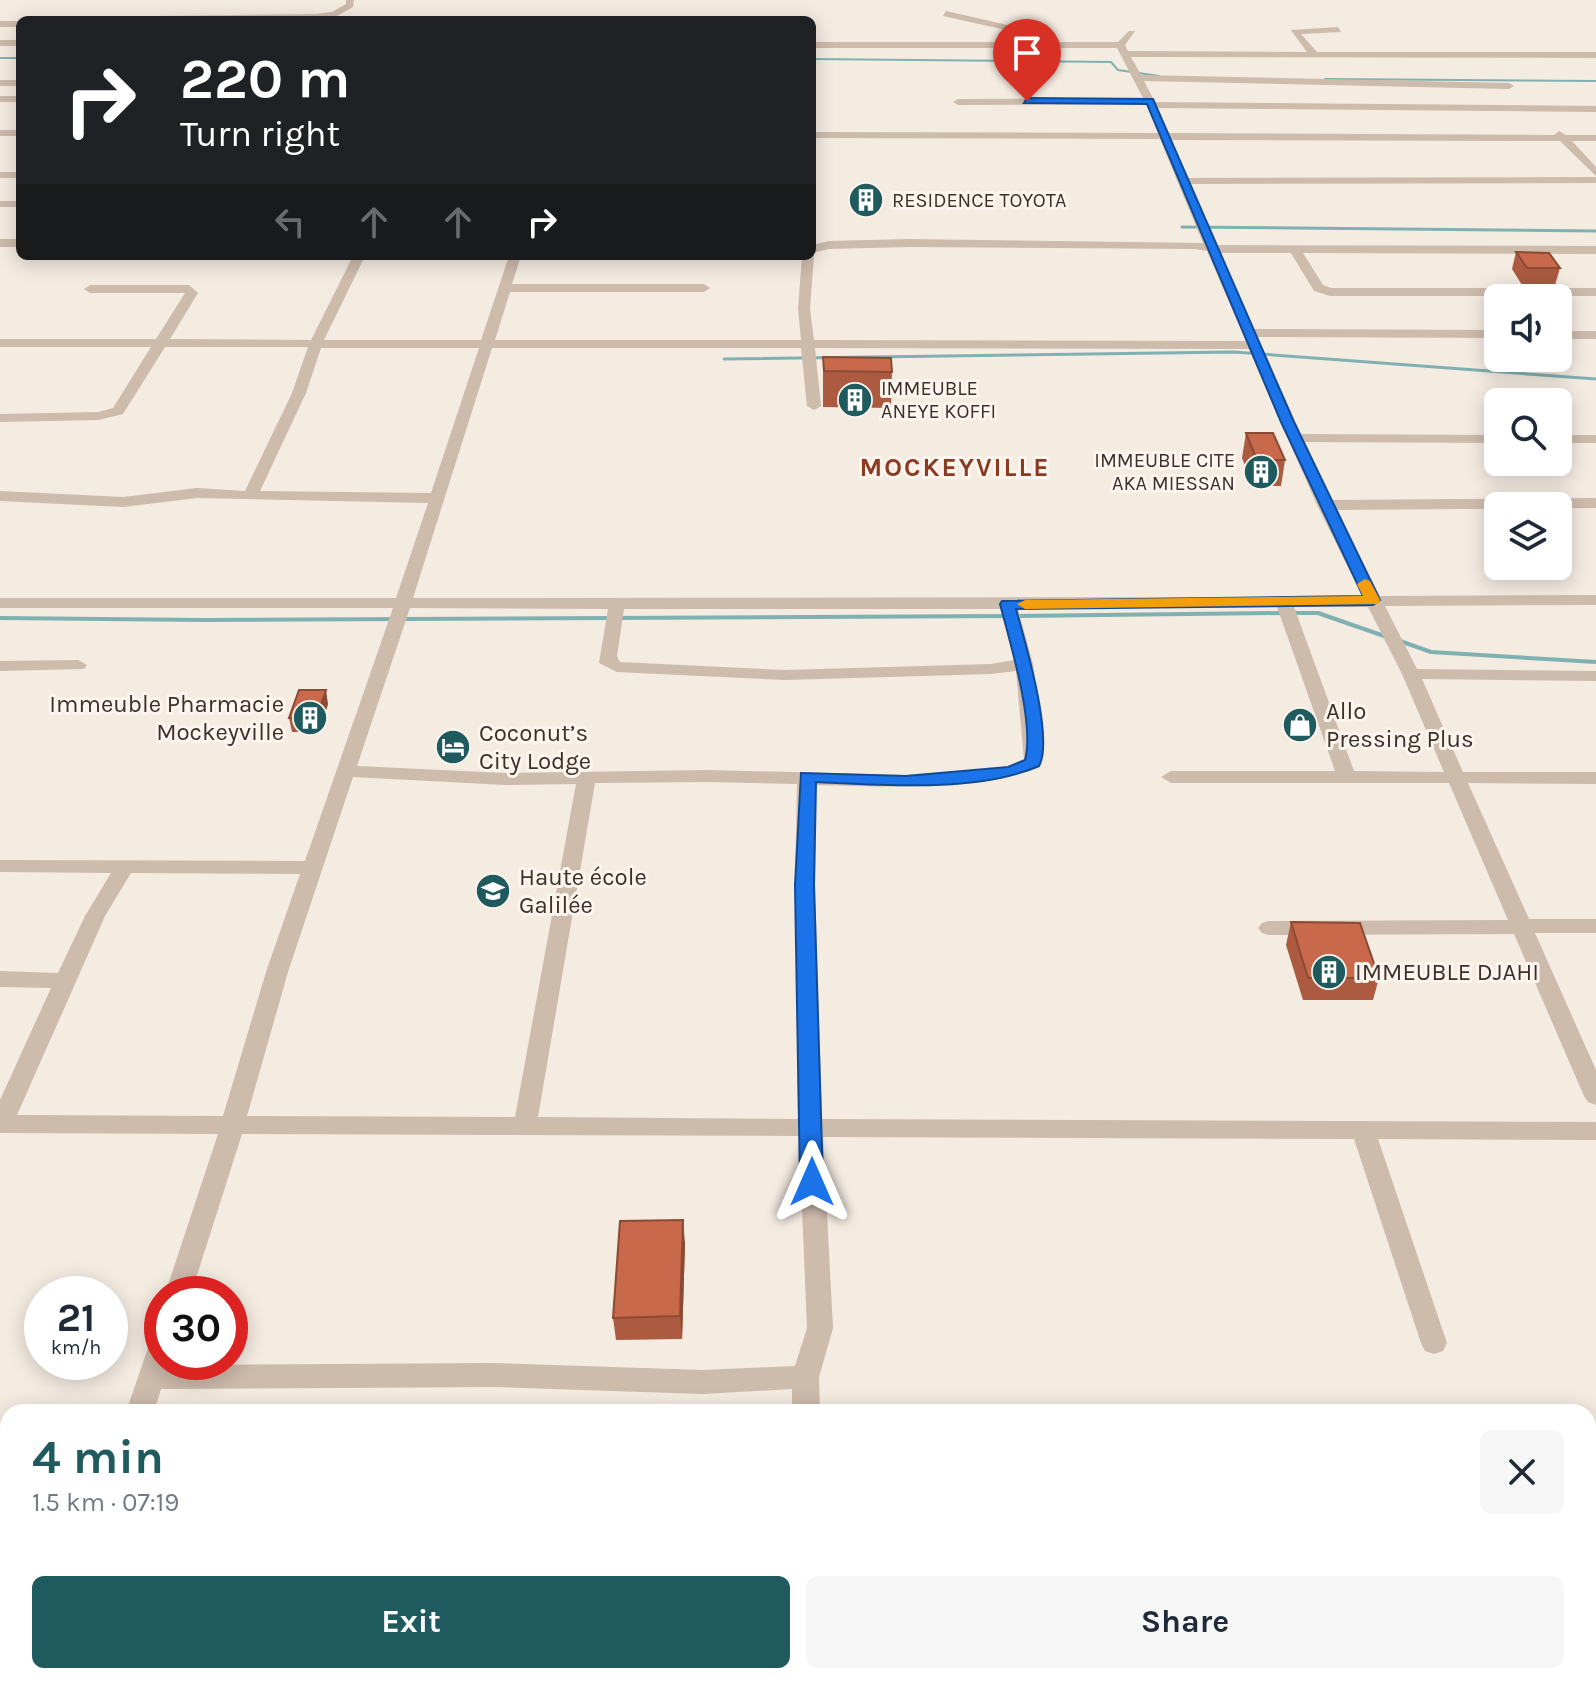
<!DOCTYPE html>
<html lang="en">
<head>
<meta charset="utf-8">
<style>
  :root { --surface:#fff; --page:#f6f6f7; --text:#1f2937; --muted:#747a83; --accent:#1f5a5e }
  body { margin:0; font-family:Karla,sans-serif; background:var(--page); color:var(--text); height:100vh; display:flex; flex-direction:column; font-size:30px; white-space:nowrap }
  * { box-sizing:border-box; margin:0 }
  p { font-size:26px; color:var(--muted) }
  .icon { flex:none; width:44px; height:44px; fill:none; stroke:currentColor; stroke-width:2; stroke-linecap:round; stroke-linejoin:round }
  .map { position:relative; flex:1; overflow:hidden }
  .panel { position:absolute; left:0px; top:1404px; width:1596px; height:280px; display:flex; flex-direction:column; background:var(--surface); border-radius:24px 24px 0 0; box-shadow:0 4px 20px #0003 }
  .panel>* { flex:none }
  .top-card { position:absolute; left:16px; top:16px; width:800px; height:244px; border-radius:12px; box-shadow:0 4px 20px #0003; background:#202124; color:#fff; overflow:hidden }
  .controls { position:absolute; left:1484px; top:284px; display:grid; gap:16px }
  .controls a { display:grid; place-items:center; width:88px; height:88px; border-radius:12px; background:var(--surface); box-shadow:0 4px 20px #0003; font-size:40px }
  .speed { position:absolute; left:24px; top:1276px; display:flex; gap:16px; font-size:40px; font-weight:700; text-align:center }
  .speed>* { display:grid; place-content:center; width:104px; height:104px; border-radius:50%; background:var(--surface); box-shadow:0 4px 20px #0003; line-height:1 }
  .speed small { font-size:20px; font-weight:400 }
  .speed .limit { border:12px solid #d22; background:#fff; color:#111 }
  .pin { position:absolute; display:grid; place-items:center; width:68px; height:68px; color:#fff; margin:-82px -34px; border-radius:50% 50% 50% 0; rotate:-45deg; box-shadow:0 0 8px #0007 }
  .pin .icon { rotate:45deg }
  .me { position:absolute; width:88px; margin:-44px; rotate:0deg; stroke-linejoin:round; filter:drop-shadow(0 0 6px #0008) }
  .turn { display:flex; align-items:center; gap:28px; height:168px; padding:0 32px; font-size:36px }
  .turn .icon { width:104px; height:104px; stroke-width:2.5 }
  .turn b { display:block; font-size:56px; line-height:68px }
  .lanes { display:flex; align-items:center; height:76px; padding:0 32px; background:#0003; justify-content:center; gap:40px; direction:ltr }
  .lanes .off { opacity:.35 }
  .round { display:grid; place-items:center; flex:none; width:84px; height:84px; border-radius:12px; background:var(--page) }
  .headline { display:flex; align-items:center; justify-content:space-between; height:136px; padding:0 32px }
  h1 { font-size:48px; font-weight:700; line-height:60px; color:var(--accent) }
  .primary-button { display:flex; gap:16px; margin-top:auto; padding:16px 32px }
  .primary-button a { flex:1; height:92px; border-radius:12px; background:var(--accent); color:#fff; font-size:32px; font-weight:700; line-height:92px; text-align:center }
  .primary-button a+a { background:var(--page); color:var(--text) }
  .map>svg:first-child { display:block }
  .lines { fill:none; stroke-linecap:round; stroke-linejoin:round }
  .stream-far2 { stroke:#7fb0b2; stroke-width:2 }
  .stream-far1 { stroke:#7fb0b2; stroke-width:3 }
  .stream { stroke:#7fb0b2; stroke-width:4 }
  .minor { fill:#cdbbac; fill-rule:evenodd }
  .secondary { fill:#a18a7d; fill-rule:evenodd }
  .wall { fill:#ac5a40 }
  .shaded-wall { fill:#8c4a34 }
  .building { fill:#c8694b; stroke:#8c4a34; stroke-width:2 }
  .route { fill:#1a73e8; stroke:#114b97; stroke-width:2 }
  .slow { fill:#f59e0b }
  .labels { text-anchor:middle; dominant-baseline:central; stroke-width:6; stroke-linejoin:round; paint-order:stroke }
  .far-poi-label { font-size:20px; fill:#3b302b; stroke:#fbf5ee; text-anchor:start }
  .poi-label { font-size:24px; fill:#3b302b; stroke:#fbf5ee; text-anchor:start }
  .far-district-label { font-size:26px; font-weight:bold; letter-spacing:2px; fill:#8c3b22; stroke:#fbf5ee }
</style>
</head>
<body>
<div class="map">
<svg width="1596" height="1684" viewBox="0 0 1596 1684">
  <rect width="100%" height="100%" fill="#f4ebe1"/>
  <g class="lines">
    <g class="stream-far2">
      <path d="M 0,58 L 20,58"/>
      <path d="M 812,59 L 1111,62 L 1118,70 L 1159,76"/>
      <path d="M 1325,79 L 1596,81"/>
    </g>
    <g class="stream-far1">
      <path d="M 1182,227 L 1596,231"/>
      <path d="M 724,359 L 1234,352 L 1596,379"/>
    </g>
    <g class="stream">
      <path d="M 1293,613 L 1318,613 L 1387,637"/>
      <path d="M 1017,616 L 1283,613"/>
      <path d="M 0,618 L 205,620 L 1007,616"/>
      <path d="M 1400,641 L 1431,652 L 1596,662"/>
    </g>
    <g class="minor">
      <path d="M 346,0 L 354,0 L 353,7 L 337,16 L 316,20 L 79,20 L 83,17 L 316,14 L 332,12 L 346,4 Z"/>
      <path d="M 946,11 L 1012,26 L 1044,38 L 1043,42 L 1118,42 L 1129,31 L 1135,31 L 1125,45 L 1128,51 L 1307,52 L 1291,30 L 1338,27 L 1341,32 L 1301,34 L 1317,52 L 1596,52 L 1596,58 L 1131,57 L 1141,75 L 1509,83 L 1514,86 L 1509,89 L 1144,81 L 1155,102 L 1596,106 L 1596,112 L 1158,108 L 1168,133 L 1554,135 L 1559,131 L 1566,135 L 1596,135 L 1596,141 L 1572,141 L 1596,167 L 1596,176 L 1560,141 L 1171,140 L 1187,178 L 1596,177 L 1596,183 L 1190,184 L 1216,245 L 1596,246 L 1596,254 L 1303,253 L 1323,285 L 1331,288 L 1596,288 L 1596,296 L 1330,296 L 1314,291 L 1291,253 L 1219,253 L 1254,329 L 1498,330 L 1498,338 L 1257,337 L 1301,434 L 1498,435 L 1498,443 L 1305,442 L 1331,500 L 1596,498 L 1596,508 L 1335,510 L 1380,596 L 1596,595 L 1596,605 L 1385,606 L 1417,669 L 1596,671 L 1596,681 L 1422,679 L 1463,772 L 1596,772 L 1596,784 L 1468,783 L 1529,919 L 1596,919 L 1596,933 L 1535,933 L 1596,1070 L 1596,1105 L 1588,1102 L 1584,1096 L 1514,934 L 1269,935 L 1262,933 L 1258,928 L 1262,923 L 1269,921 L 1508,920 L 1449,783 L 1171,783 L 1161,777 L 1171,771 L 1335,771 L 1277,607 L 1018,609 L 1033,664 L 1044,753 L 1040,767 C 977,793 884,786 816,785 L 815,885 L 822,1119 L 1596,1122 L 1596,1140 L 1378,1139 L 1447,1343 L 1443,1351 L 1434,1354 L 1425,1351 L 1421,1343 L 1354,1139 L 823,1137 L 833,1328 L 819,1377 L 820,1412 L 792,1412 L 792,1389 L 703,1394 L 495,1387 L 161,1389 L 154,1412 L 126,1412 L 149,1345 L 153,1337 L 162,1334 L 162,1362 L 170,1362 L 169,1365 L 495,1363 L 703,1370 L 795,1366 L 807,1328 L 799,1136 L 242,1134 L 191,1294 L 165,1294 L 218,1134 L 0,1133 L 0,1100 L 51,988 L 0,987 L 0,971 L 58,973 L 85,916 L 111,873 L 0,872 L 0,860 L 305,861 L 393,608 L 0,608 L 0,598 L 396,598 L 428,503 L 197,498 L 123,507 L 0,501 L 0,491 L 123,497 L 197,488 L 245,491 L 292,393 L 308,347 L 165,347 L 123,414 L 98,420 L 0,422 L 0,414 L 98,412 L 113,408 L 151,347 L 0,347 L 0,339 L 156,339 L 185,293 L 90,293 L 84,289 L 90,285 L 189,285 L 198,293 L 170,339 L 311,340 L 353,256 L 365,256 L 324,340 L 481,340 L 509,256 L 521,256 L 512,284 L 704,284 L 710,288 L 704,292 L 510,292 L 495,340 L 801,340 L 798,309 L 802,256 L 812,256 L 812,253 L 814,256 L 810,309 L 814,340 L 1246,341 L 1207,251 L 1195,249 L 909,247 L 829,249 L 812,253 L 812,245 L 829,241 L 909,239 L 1203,243 L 1160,139 L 812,138 L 812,132 L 1158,133 L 1146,104 L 958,105 L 953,102 L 958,99 L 1143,98 L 1117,48 L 812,48 L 812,42 L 1039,42 L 1006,30 L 943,16 ZM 321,348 L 479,348 L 431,493 L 260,491 L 306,393 ZM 492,348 L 801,348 L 807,406 L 814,410 L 821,406 L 815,348 L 1249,349 L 1317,505 L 1363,597 L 413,598 ZM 1294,607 L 1368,607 L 1402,674 L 1444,772 L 1354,771 ZM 410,608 L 608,609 L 599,663 L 617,672 L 785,680 L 991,674 L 1016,671 L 1024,760 L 1008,767 L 906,775 L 708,770 L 505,773 L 357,766 ZM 624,609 L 1001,609 L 1014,660 L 991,664 L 785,670 L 620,662 L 617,656 ZM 353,777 L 505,785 L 576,784 L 515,1117 L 247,1116 L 288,972 ZM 708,782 L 797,784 L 795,885 L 798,1119 L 538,1117 L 595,783 ZM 131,873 L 300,874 L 266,972 L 223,1116 L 17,1115 L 105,916 Z"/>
      <rect x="0" y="21" width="20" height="6"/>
      <rect x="0" y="40" width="20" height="6"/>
      <rect x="0" y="80" width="20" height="6"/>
      <rect x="0" y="96" width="20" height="6"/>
      <rect x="0" y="130" width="20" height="6"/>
      <rect x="0" y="172" width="20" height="6"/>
      <rect x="0" y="201" width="20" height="6"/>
      <rect x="0" y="239" width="20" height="8"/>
      <rect x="1558" y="331" width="38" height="8"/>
      <rect x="1558" y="435" width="38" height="8"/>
      <path d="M 78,660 L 87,665 L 84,669 L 0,671 L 0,661 Z"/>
      <path d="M 38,1676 L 70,1676 L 67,1684 L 35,1684 Z"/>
      <path d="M 1501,1676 L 1533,1676 L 1537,1684 L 1505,1684 Z"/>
    </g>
    <g class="secondary">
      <path d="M 1596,1643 L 1596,1673 L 1588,1674 L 1588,1644 Z"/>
      <path d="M 1429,1676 L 1505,1676 L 1501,1684 L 1425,1684 Z"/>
    </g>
  </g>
  <g class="wall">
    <path d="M 1516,252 L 1560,268 L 1555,285 L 1522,285 L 1512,269 Z"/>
    <path d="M 823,357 L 892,372 L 891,408 L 823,407 Z"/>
    <path d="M 1246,433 L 1285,460 L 1281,486 L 1253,486 L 1242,458 Z"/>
    <path d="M 328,704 L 319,732 L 292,732 L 289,718 Z"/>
    <path d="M 1291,922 L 1379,978 L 1373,1000 L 1303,1000 L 1286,945 Z"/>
    <path d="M 685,1243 L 682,1339 L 616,1340 L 613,1318 Z"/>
  </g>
  <g class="shaded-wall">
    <path d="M 326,690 L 328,704 L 319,732 L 316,718 Z"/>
    <path d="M 683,1220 L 685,1243 L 682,1339 L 680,1316 Z"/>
    <path d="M 167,1676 L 184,1676 L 182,1684 L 166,1684 Z"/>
  </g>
  <g class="building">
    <path d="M 1516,252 L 1549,253 L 1560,268 L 1527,268 Z"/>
    <path d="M 823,357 L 891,358 L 892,372 L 824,371 Z"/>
    <path d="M 1246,433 L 1273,433 L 1285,460 L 1257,460 Z"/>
    <path d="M 299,690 L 326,690 L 316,718 L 289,718 Z"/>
    <path d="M 1291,922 L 1360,923 L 1379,978 L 1308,978 Z"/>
    <path d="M 683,1220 L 680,1316 L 613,1318 L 620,1221 Z"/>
    <path d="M 99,1676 L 167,1676 L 166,1684 L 96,1684 Z"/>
  </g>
  <path class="route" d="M 1027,98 L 1153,99 L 1294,422 L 1380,600 L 1373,605 L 1016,609 C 1025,642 1054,738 1039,766 C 977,793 883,785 816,782 L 814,885 L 823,1182 L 820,1188 L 812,1191 L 804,1188 L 800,1182 L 795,885 L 801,773 L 906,776 L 1008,767 L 1025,760 C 1035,724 1010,642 1000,604 L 1002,601 L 1363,596 L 1281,422 L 1147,104 L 1024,103 Z"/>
  <path class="slow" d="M 1365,579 L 1370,581 L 1380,600 L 1378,604 L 1025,609 L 1017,604 L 1025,600 L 1363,596 L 1357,584 Z"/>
  <defs>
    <g id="building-disc" transform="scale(1.8)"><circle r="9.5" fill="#1f5a5e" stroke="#fbf5ee"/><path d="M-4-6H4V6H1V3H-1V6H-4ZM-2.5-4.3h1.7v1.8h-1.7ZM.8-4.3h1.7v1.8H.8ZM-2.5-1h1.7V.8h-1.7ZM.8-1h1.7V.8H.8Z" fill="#fff"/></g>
    <g id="shop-disc" transform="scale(1.8)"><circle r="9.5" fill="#1f5a5e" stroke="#fbf5ee"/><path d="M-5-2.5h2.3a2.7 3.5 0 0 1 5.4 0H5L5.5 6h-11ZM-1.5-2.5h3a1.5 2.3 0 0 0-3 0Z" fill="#fff"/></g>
    <g id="hotel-disc" transform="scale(1.8)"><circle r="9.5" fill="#1f5a5e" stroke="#fbf5ee"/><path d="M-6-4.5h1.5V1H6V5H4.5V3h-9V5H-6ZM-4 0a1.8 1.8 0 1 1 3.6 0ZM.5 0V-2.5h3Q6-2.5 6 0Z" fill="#fff"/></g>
    <g id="school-disc" transform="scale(1.8)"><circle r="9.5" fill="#1f5a5e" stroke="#fbf5ee"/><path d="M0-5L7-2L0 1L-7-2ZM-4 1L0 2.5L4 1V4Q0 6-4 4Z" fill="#fff"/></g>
  </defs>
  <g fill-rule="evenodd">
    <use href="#building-disc" x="866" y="200"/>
    <use href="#building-disc" x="855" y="400"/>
    <use href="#building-disc" x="1261" y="472"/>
    <use href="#building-disc" x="310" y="718"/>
    <use href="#shop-disc" x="1300" y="725"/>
    <use href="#hotel-disc" x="453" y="747"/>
    <use href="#school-disc" x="493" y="891"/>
    <use href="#building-disc" x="1329" y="972"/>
  </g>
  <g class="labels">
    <g class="far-poi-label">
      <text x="892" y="200">RESIDENCE TOYOTA</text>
      <text x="881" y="388">IMMEUBLE<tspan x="881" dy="23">ANEYE KOFFI</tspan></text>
      <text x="1235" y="460" text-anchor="end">IMMEUBLE CITE<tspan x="1235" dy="23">AKA MIESSAN</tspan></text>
    </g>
    <g class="poi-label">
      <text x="284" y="704" text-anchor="end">Immeuble Pharmacie<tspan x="284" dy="28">Mockeyville</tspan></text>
      <text x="1326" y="711">Allo<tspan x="1326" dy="28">Pressing Plus</tspan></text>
      <text x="479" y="733">Coconut’s<tspan x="479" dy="28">City Lodge</tspan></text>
      <text x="519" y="877">Haute école<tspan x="519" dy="28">Galilée</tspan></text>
      <text x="1355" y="972">IMMEUBLE DJAHI</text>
    </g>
    <g class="far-district-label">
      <text x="955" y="467">MOCKEYVILLE</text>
    </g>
  </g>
</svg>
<div class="controls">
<a><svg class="icon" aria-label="sound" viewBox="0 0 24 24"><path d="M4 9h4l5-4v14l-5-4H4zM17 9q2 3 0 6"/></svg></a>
<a><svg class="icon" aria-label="search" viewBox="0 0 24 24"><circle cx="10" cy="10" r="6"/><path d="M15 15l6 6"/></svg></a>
<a><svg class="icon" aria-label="layers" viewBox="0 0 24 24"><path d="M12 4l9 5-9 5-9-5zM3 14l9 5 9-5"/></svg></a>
</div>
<div class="speed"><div>21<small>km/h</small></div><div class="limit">30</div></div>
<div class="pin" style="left:1027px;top:101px;background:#d93025"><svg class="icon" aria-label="arrive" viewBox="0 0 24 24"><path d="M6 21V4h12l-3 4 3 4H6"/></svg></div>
<svg class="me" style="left:812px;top:1182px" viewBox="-20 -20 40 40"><path d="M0-17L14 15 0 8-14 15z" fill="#1a73e8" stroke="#fff" stroke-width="4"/></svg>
<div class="top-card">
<div class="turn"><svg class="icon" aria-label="right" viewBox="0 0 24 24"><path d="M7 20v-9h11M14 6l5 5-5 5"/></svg><div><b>220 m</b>Turn right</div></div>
<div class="lanes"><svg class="icon off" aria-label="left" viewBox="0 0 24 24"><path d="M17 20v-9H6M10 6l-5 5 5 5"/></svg><svg class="icon off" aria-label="ahead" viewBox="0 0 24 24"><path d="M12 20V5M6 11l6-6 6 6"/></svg><svg class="icon off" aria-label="ahead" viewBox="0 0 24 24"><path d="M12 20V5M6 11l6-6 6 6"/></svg><svg class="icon" aria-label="right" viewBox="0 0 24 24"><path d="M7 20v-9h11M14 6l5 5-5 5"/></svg></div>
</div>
<section class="panel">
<div class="headline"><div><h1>4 min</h1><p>1.5 km · 07:19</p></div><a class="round"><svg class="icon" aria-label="close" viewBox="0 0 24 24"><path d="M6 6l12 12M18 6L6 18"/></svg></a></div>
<div class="primary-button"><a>Exit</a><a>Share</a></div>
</section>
</div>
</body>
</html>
